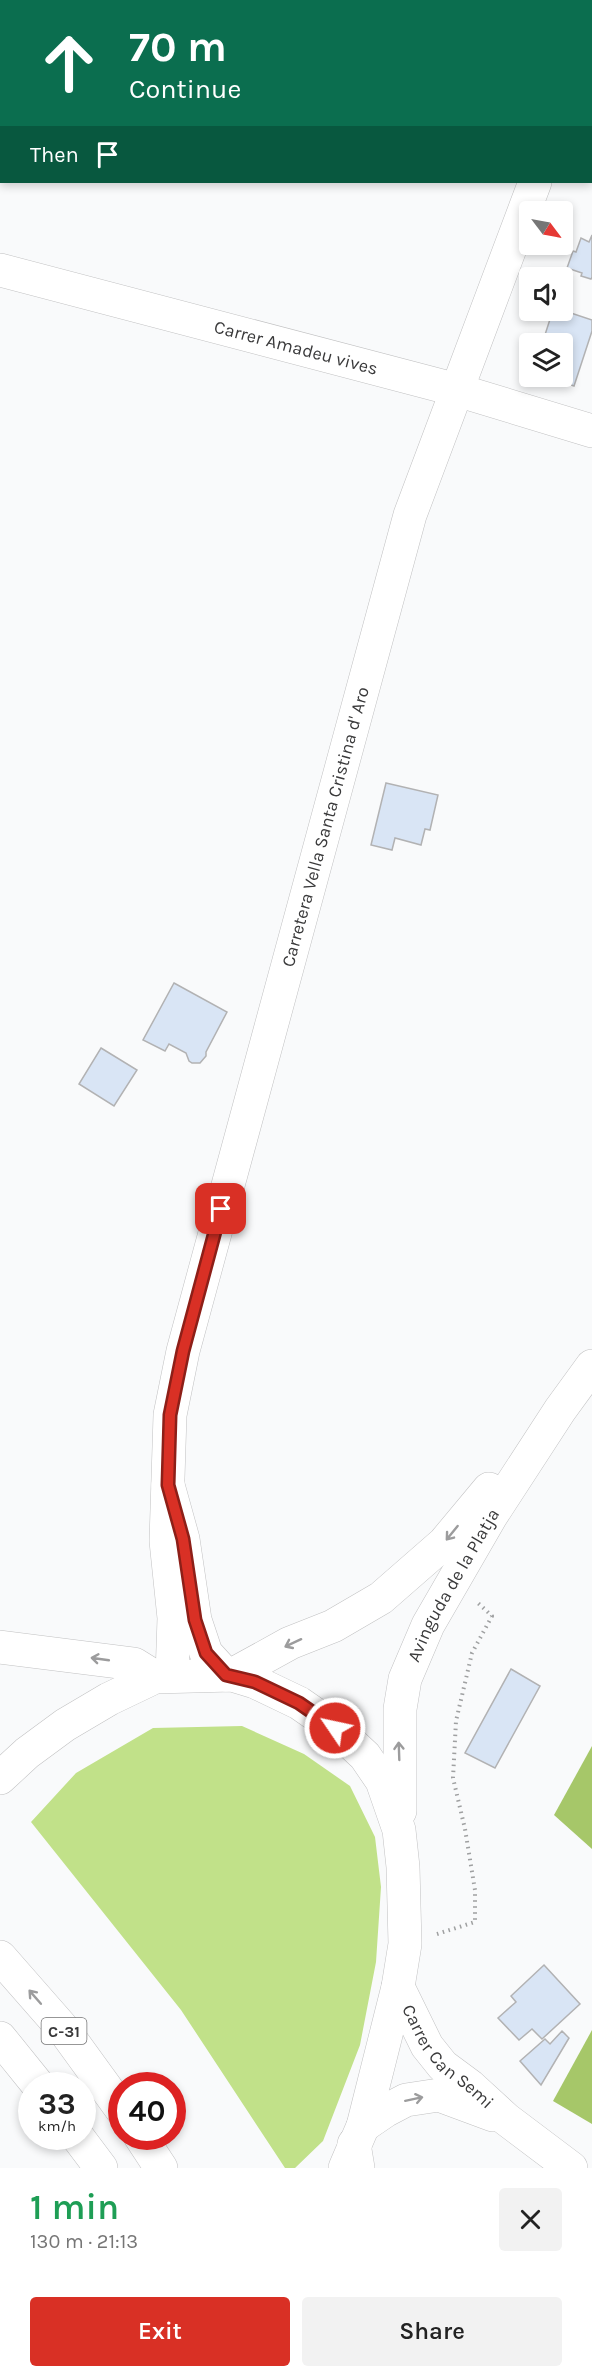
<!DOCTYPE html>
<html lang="en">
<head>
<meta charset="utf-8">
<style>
  :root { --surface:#fff; --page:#f2f2f2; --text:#222; --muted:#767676; --accent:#d93025 }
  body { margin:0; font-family:Karla,sans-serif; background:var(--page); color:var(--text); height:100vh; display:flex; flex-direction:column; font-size:22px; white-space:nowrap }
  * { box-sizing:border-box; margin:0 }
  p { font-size:20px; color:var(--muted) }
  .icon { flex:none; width:33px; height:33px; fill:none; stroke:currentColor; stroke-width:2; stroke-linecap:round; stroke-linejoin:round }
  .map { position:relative; height:2168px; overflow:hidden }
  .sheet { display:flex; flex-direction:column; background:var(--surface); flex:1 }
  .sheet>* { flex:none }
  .guide { position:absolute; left:0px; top:0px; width:592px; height:183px; box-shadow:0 3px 9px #0003; background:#0b6e4f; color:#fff; overflow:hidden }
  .needle { width:39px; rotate:122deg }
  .fabs { position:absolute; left:519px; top:201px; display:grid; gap:12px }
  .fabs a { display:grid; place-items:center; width:54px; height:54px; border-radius:6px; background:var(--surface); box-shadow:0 3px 9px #0003; font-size:30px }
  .speed { position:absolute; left:18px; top:2072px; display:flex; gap:12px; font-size:30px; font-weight:700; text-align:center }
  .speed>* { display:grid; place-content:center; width:78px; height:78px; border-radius:50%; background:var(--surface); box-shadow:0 3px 9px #0003; line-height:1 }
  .speed small { font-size:15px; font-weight:400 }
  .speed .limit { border:9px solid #d22; background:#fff; color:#111 }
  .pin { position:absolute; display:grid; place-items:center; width:51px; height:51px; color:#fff; margin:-26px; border-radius:12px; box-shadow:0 3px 9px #0006 }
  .me { position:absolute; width:66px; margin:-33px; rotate:304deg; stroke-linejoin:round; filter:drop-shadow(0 0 4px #0008) }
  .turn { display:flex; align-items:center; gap:21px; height:126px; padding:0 30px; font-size:27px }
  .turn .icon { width:78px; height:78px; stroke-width:2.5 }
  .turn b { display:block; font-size:42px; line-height:51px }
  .then { display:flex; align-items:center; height:57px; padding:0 30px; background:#0003; gap:12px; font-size:22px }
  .round { display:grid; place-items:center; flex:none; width:63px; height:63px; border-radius:6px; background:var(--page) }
  .headline { display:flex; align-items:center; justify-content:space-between; height:102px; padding:0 30px }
  h1 { font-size:36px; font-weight:600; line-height:45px; color:#1e9e55 }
  .button { display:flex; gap:12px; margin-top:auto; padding:12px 30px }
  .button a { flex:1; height:69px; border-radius:6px; background:var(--accent); color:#fff; font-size:24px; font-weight:600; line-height:69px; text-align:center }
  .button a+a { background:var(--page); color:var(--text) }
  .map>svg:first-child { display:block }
  .green { fill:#c1e189 }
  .forest { fill:#a6c769 }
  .building { fill:#d9e5f5; stroke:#b2b2b3; stroke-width:1.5 }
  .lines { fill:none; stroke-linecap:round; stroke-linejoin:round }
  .street-casing { stroke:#c1c1c2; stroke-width:34 }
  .secondary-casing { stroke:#c1c1c2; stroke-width:34 }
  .highway-casing { stroke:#c1c1c2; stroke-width:34 }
  .path { stroke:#9fa0a1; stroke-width:4; stroke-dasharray:1.5 4.5; stroke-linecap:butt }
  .street { stroke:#fff; stroke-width:33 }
  .secondary { stroke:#fff; stroke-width:33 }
  .highway { stroke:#fff; stroke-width:33 }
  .oneway { stroke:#9c9c9d }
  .route-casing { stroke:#8d1f18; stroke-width:15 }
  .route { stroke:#d93025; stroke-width:10 }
  .labels { text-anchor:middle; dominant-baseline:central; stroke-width:6; stroke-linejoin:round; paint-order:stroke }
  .shield { fill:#fff; stroke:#757576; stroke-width:1.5 }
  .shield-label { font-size:16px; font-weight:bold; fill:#3a3a3b }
  .street-label { font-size:18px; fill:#3a3a3b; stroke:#fff }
</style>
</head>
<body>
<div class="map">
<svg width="592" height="2168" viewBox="0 0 592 2168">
  <rect width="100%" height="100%" fill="#f9fafb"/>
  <path class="green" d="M 242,1726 L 304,1754 L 350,1786 L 375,1837 L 381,1887 L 376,1962 L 360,2045 L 323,2141 L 295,2168 L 285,2168 L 181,2010 L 31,1822 L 76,1773 L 153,1728 Z"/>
  <g class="forest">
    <path d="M 592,1746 L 592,1849 L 554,1815 Z"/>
    <path d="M 592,2030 L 592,2124 L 553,2101 Z"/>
  </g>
  <g class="building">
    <path d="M 592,235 L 592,277 L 591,279 L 581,276 L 582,273 L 567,268 L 573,251 L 576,252 L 581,238 L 589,242 Z"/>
    <path d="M 553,310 L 562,310 L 592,320 L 592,331 L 574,386 L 545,376 L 562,376 L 562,344 L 542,344 Z"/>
    <path d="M 386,783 L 438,795 L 430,830 L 425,829 L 421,845 L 395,838 L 392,850 L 371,845 Z"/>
    <path d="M 174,983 L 227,1012 L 206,1052 L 206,1056 L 200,1063 L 192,1063 L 189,1061 L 186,1053 L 169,1044 L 165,1051 L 143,1040 Z"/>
    <path d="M 101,1048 L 137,1070 L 114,1106 L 79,1084 Z"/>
    <path d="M 511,1669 L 540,1686 L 495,1768 L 465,1753 Z"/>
    <path d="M 544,1965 L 580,2004 L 542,2039 L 532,2029 L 519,2040 L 498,2018 L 516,2002 L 511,1996 Z"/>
    <path d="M 562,2031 L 569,2038 L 541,2085 L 520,2061 L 545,2039 L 550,2044 Z"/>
  </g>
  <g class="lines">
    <g class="street-casing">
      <g id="street">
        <path d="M 591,34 L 592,31"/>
        <path id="s1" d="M 0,270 L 457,390 L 592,431"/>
        <path id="s2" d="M 172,1676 L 174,1618 L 166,1541 L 170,1415 L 183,1351 L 410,515 L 535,182"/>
        <path id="s3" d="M 398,1987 L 427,2046 L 443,2066 L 470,2086 L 506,2119 L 571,2168"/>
        <path d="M 363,2126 L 385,2111 L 406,2100 L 439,2095 L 493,2115"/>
      </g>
    </g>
    <g class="secondary-casing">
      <g id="secondary">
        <path d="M 168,1485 L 183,1539 L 195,1620 L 206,1653 L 226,1675"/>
        <path d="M 232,1675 L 290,1643 L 333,1626 L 381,1598 L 444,1543 L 489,1489"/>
        <path d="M 0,1778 L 27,1753 L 65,1725 L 109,1699 L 155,1677 L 232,1675 L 255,1682 L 299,1703 L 335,1728 L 365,1756 L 382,1781 L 399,1830 L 403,1867 L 405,1944 L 398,1987 L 363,2126 L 345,2168"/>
        <path id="s4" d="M 400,1811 L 400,1709 L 405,1679 L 428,1625 L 491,1516 L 560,1410 L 592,1366"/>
      </g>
    </g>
    <g class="highway-casing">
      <g id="highway">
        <path d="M 0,1647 L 134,1664 L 155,1677"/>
        <path d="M 0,1957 L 64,2030 L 122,2110"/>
        <path d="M 0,2038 L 38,2085"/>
        <path d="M 77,2136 L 101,2168"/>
        <path d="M 140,2136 L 161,2168"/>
        <path d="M 354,2144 L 358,2168"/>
      </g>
    </g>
    <path class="path" d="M 437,1934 L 475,1922 L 475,1890 L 465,1829 L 453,1778 L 456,1721 L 472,1653 L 492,1616 L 478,1603"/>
    <use href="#street" class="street"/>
    <use href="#secondary" class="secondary"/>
    <use href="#highway" class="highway"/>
  </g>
  <defs><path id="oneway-shaft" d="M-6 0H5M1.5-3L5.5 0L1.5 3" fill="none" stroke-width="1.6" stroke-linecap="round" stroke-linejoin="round" transform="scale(1.5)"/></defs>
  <g class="oneway">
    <use href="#oneway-shaft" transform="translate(452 1533) rotate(129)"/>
    <use href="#oneway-shaft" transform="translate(293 1643) rotate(155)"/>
    <use href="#oneway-shaft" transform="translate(100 1659) rotate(-172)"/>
    <use href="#oneway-shaft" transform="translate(399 1751) rotate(-92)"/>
    <use href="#oneway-shaft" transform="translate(35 1997) rotate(-131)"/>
    <use href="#oneway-shaft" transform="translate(414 2099) rotate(-12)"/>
  </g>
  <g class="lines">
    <g class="route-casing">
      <path id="route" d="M 221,1209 L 183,1351 L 170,1415 L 168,1485 L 183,1539 L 195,1620 L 206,1653 L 226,1675 L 255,1682 L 299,1703 L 335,1728"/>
    </g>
    <use href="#route" class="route"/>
  </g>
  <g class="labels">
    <rect class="shield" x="41.5" y="2018" width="45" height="26" rx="4.5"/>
    <g class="shield-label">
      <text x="64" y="2031">C-31</text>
    </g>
    <g class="street-label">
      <text stroke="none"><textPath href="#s1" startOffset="306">Carrer Amadeu vives</textPath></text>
      <text stroke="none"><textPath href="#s2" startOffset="870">Carretera Vella Santa Cristina d' Aro</textPath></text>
      <text stroke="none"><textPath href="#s4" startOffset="238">Avinguda de la Platja</textPath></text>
      <text stroke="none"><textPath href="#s3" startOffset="87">Carrer Can Semi</textPath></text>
    </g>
  </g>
</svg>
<div class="fabs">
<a><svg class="needle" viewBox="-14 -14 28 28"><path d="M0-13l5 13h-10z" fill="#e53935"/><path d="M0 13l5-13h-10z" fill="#767676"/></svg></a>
<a><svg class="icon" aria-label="sound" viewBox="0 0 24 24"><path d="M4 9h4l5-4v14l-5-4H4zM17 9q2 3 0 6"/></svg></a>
<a><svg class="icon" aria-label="layers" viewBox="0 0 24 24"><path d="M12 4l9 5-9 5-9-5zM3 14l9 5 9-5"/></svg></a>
</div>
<div class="speed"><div>33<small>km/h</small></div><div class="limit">40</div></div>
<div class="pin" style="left:221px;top:1209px;background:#d93025"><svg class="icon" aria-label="arrive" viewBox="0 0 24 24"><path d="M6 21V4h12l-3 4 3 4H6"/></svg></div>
<svg class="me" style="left:335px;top:1728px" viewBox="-20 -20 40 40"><circle r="17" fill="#d93025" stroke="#fff" stroke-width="3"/><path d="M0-11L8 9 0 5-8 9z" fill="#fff"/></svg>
<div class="guide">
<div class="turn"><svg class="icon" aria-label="ahead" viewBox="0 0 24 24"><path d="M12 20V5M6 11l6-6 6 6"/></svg><div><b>70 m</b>Continue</div></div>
<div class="then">Then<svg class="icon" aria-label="arrive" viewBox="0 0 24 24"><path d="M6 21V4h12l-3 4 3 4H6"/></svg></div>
</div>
</div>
<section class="sheet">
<div class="headline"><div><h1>1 min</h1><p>130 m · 21:13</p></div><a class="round"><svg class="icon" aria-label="close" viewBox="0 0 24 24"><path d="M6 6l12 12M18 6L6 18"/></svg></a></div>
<div class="button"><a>Exit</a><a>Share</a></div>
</section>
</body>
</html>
